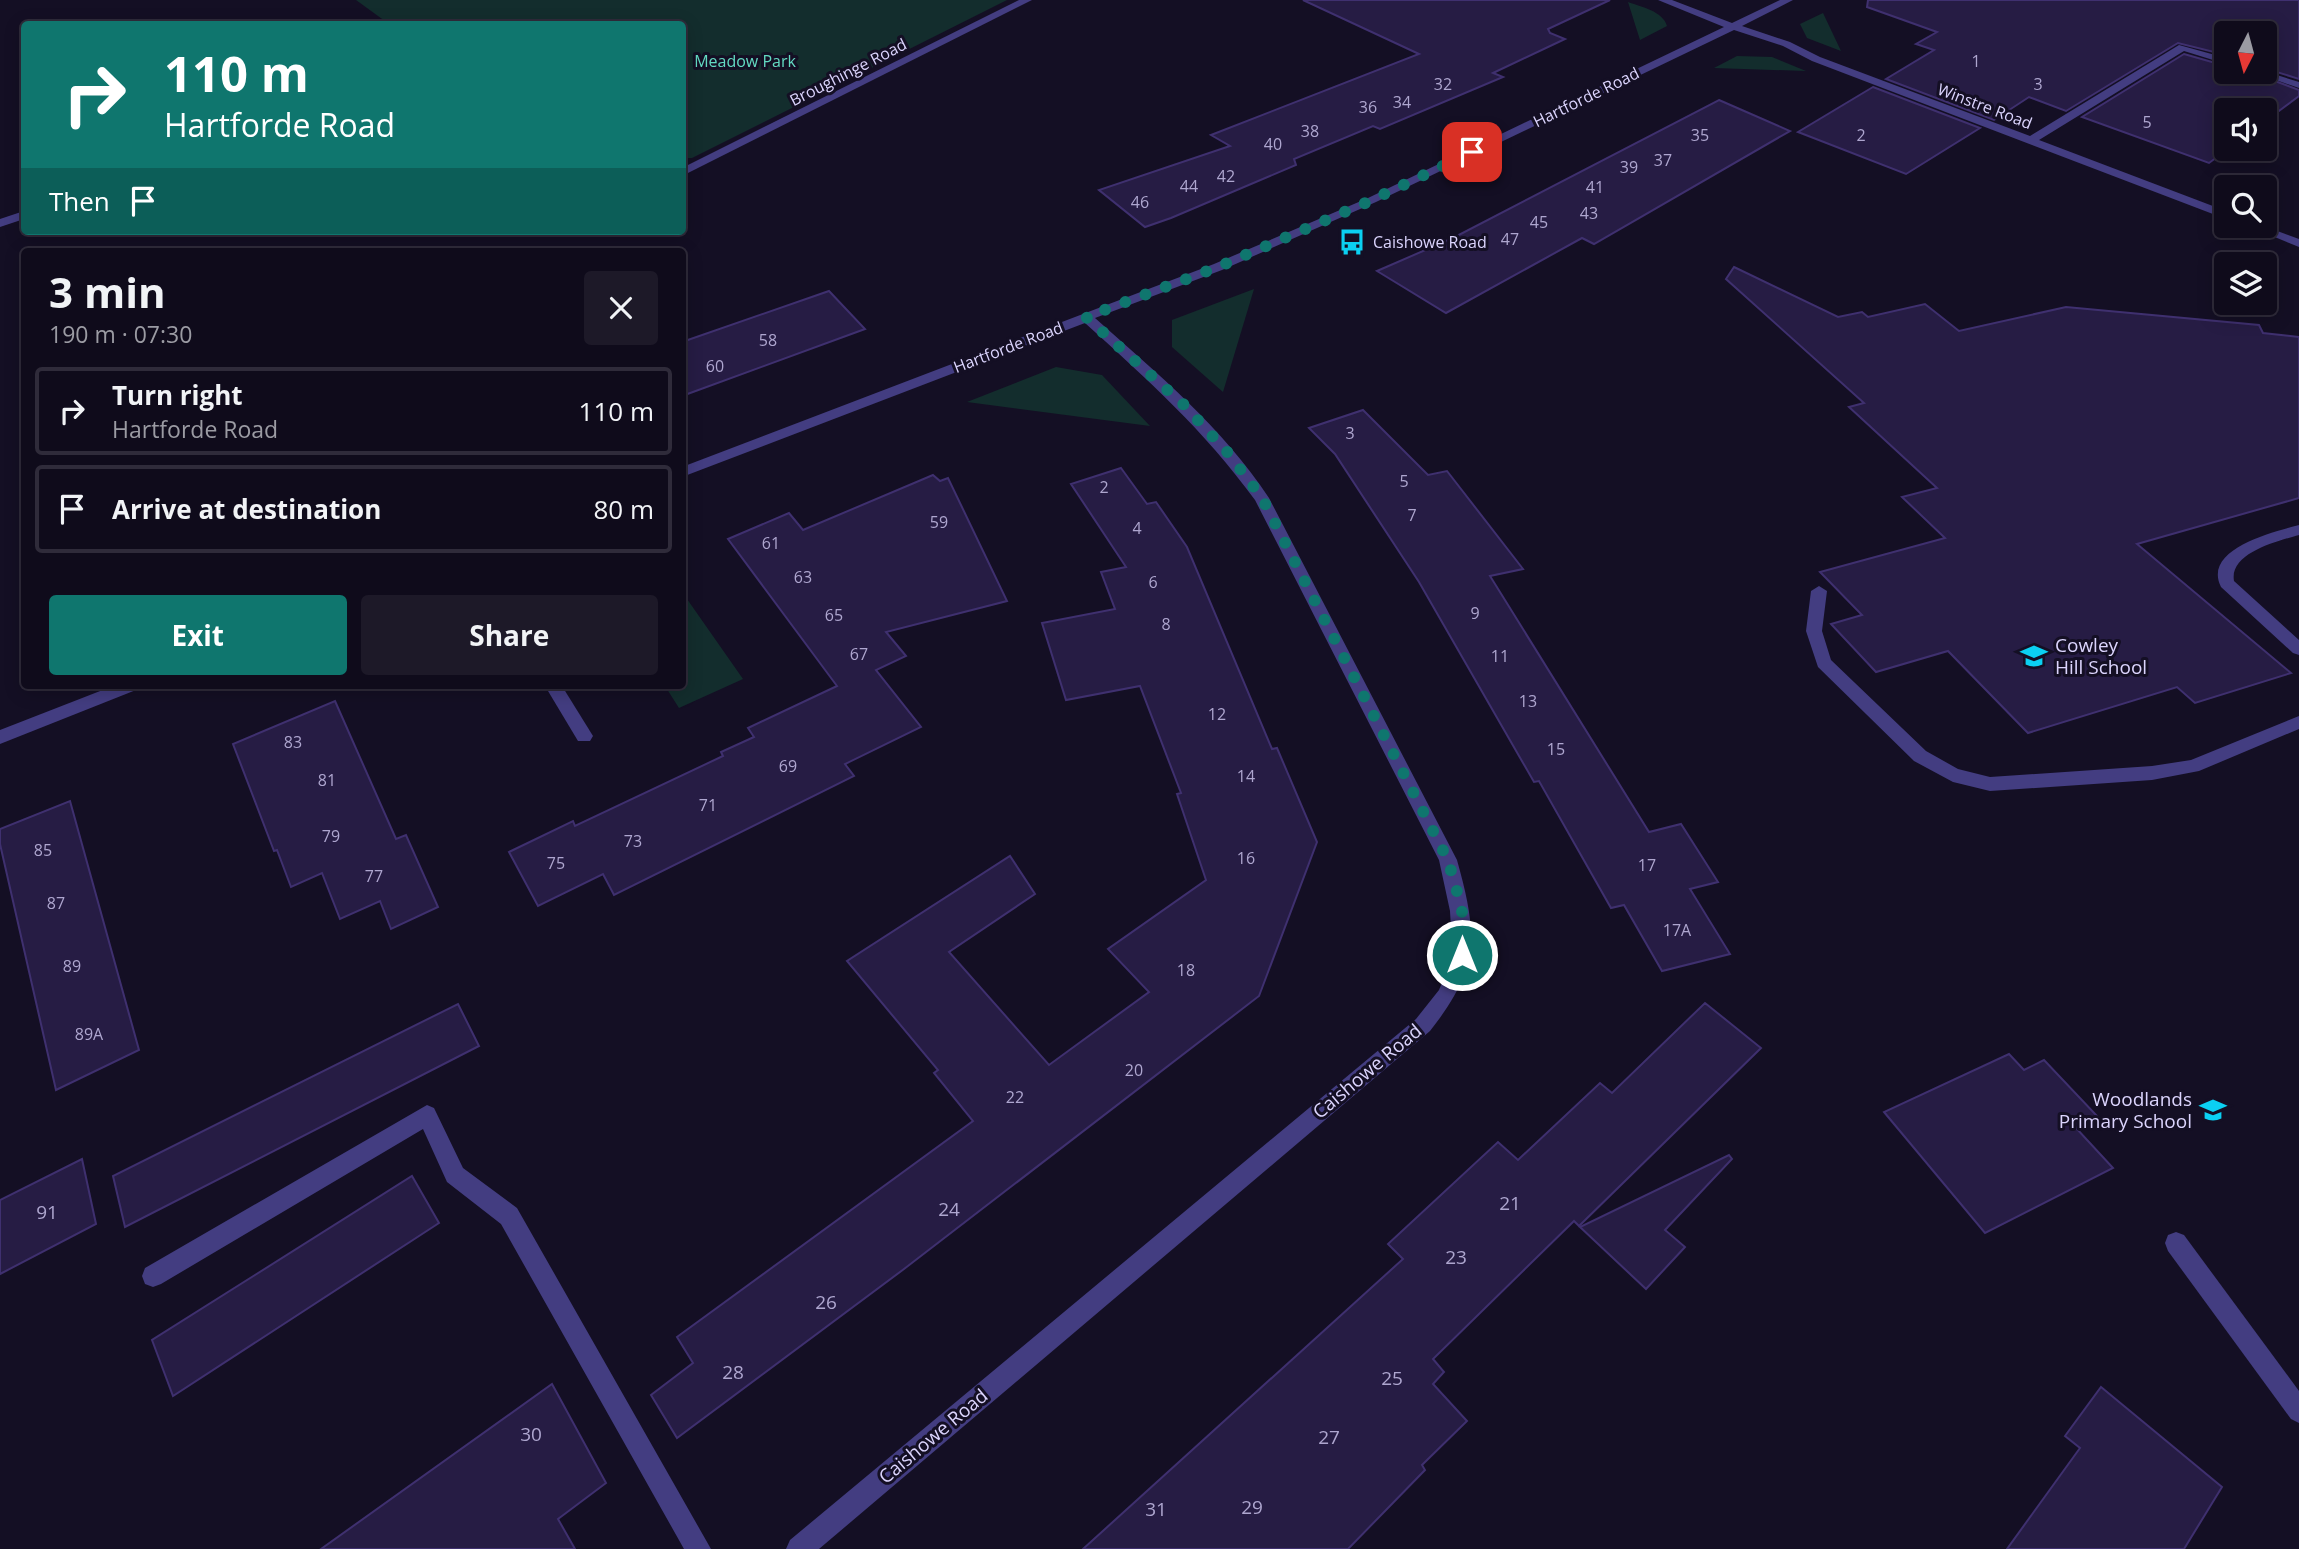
<!DOCTYPE html>
<html lang="en">
<head>
<meta charset="utf-8">
<style>
  :root { --surface:#0f0b1b; --page:#1d1928; --text:#f1f3f6; --muted:#9b9ba3; --line:#2f2b3a; --accent:#0f766e }
  body { margin:0; font-family:"Open Sans",sans-serif; background:var(--page); color:var(--text); height:100vh; display:flex; flex-direction:column; font-size:26px; white-space:nowrap }
  * { box-sizing:border-box; margin:0 }
  p { font-size:23px; color:var(--muted) }
  .icon { flex:none; width:38px; height:38px; fill:none; stroke:currentColor; stroke-width:2; stroke-linecap:round; stroke-linejoin:round }
  .map { position:relative; flex:1; overflow:hidden }
  .sheet { position:absolute; left:21px; top:248px; width:665px; height:441px; display:flex; flex-direction:column; background:var(--surface); border-radius:7px; box-shadow:0 4px 18px #0003,0 0 0 2px var(--line) }
  .sheet>* { flex:none }
  .banner { position:absolute; left:21px; top:21px; width:665px; height:214px; border-radius:7px; box-shadow:0 4px 18px #0003,0 0 0 2px var(--line); background:#0f766e; color:#fff; overflow:hidden }
  .needle { width:46px; rotate:186deg }
  .controls { position:absolute; left:2214px; top:21px; display:grid; gap:14px }
  .controls a { display:grid; place-items:center; width:63px; height:63px; border-radius:7px; background:var(--surface); box-shadow:0 4px 18px #0003,0 0 0 2px var(--line); font-size:35px }
  .pin { position:absolute; display:grid; place-items:center; width:60px; height:60px; color:#fff; margin:-30px; border-radius:14px; box-shadow:0 4px 10px #0006 }
  .me { position:absolute; width:77px; margin:-38px; rotate:0deg; stroke-linejoin:round; filter:drop-shadow(0 0 5px #0008) }
  .turn { display:flex; align-items:center; gap:24px; height:147px; padding:0 28px; font-size:32px }
  .turn .icon { width:91px; height:91px; stroke-width:2.5 }
  .turn b { display:block; font-size:49px; line-height:60px }
  .then { display:flex; align-items:center; height:66px; padding:0 28px; background:#0003; gap:14px; font-size:26px }
  .round { display:grid; place-items:center; flex:none; width:74px; height:74px; border-radius:7px; background:var(--page) }
  .summary { display:flex; align-items:center; justify-content:space-between; height:119px; padding:0 28px }
  h1 { font-size:42px; font-weight:700; line-height:52px }
  .cta { display:flex; gap:14px; margin-top:auto; padding:14px 28px }
  .cta a { flex:1; height:80px; border-radius:7px; background:var(--accent); color:#fff; font-size:28px; font-weight:700; line-height:80px; text-align:center }
  .cta a+a { background:var(--page); color:var(--text) }
  ul { padding:0; list-style:none }
  li { display:flex; align-items:center; gap:21px; height:88px; margin:0 14px 10px; padding:0 14px; border:4px solid var(--line); border-radius:7px }
  li div { flex:1 }
  li b { display:block; font-size:26px }
  li em { font-style:normal }
  .map>svg:first-child { display:block }
  .green { fill:#132d2d }
  .building { fill:#261c44; stroke:#3f306f; stroke-width:2 }
  .lines { fill:none; stroke-linecap:round; stroke-linejoin:round }
  .minor { fill:#433d81; fill-rule:evenodd }
  .route { stroke:#0f766e; stroke-width:12; stroke-dasharray:0 21.6 }
  .labels { text-anchor:middle; dominant-baseline:central; stroke-width:6; stroke-linejoin:round; paint-order:stroke }
  .far-park-label { font-size:16px; fill:#63dac2; stroke:#140f24 }
  .number-label { font-size:16px; fill:#aea6cf }
  .far-street-label { font-size:16px; fill:#dbd4fd; stroke:#140f24 }
  .far-poi-label { font-size:16px; fill:#dbd4fd; stroke:#140f24; text-anchor:start }
  .poi-label { font-size:19px; fill:#dbd4fd; stroke:#140f24; text-anchor:start }
  .street-label { font-size:19px; fill:#dbd4fd; stroke:#140f24 }
  .near-number-label { font-size:19px; fill:#aea6cf }
</style>
</head>
<body>
<div class="map">
<svg width="2299" height="1549" viewBox="0 0 2299 1549">
  <rect width="100%" height="100%" fill="#140f24"/>
  <g class="green">
    <path d="M 356,0 L 1007,0 L 692,158 L 683,158 L 682,24 L 389,24 Z"/>
    <path d="M 1628,2 C 1641,7 1663,11 1667,26 L 1640,40 Z"/>
    <path d="M 1823,13 L 1841,51 L 1807,38 L 1800,24 Z"/>
    <path d="M 1737,56 L 1772,57 L 1806,71 L 1714,68 Z"/>
    <path d="M 1254,289 L 1223,392 L 1172,347 L 1172,320 Z"/>
    <path d="M 1056,367 L 1102,375 L 1150,426 L 967,402 Z"/>
    <path d="M 687,599 L 743,679 L 679,708 L 665,686 L 682,686 L 683,601 Z"/>
  </g>
  <g class="building">
    <path d="M 1303,0 L 1610,0 L 1548,29 L 1550,33 L 1565,39 L 1493,73 L 1503,77 L 1380,129 L 1373,126 L 1294,159 L 1296,165 L 1171,218 L 1145,227 L 1099,190 L 1230,146 L 1211,135 L 1419,54 Z"/>
    <path d="M 1868,0 L 2299,0 L 2299,79 L 2264,68 L 2264,33 L 2226,33 L 2226,55 L 2178,43 L 2066,111 L 2029,97 L 1994,120 L 1886,79 L 1934,50 L 1916,44 L 1937,32 L 1867,7 Z"/>
    <path d="M 2184,54 L 2226,66 L 2226,72 L 2251,72 L 2299,90 L 2299,96 L 2264,122 L 2264,110 L 2226,110 L 2228,149 L 2209,163 L 2082,117 Z"/>
    <path d="M 1873,87 L 1980,128 L 1906,174 L 1798,132 Z"/>
    <path d="M 1719,100 L 1790,131 L 1594,244 L 1582,238 L 1446,313 L 1377,271 L 1453,238 Z"/>
    <path d="M 1734,267 L 1838,317 L 1862,312 L 1868,317 L 1925,304 L 1959,331 L 2066,307 L 2259,325 L 2263,333 L 2299,337 L 2299,498 L 2137,544 L 2291,673 L 2195,703 L 2177,687 L 2028,733 L 1948,651 L 1876,672 L 1831,624 L 1862,615 L 1820,572 L 1945,538 L 1902,497 L 1937,488 L 1849,407 L 1864,403 L 1726,279 Z"/>
    <path d="M 829,291 L 865,329 L 682,396 L 682,342 Z"/>
    <path d="M 1363,410 L 1428,475 L 1447,471 L 1523,569 L 1490,576 L 1649,832 L 1681,824 L 1718,882 L 1690,889 L 1730,954 L 1662,971 L 1624,905 L 1611,908 L 1539,781 L 1534,782 L 1419,582 L 1335,454 L 1309,428 Z"/>
    <path d="M 1121,468 L 1147,504 L 1156,502 L 1187,547 L 1272,749 L 1277,748 L 1317,842 L 1259,996 L 904,1269 L 677,1438 L 651,1395 L 693,1363 L 677,1337 L 973,1121 L 934,1073 L 938,1070 L 847,961 L 1010,856 L 1035,894 L 949,952 L 1049,1065 L 1149,992 L 1108,949 L 1206,880 L 1177,794 L 1181,793 L 1140,686 L 1066,700 L 1042,623 L 1115,609 L 1101,572 L 1126,567 L 1071,484 Z"/>
    <path d="M 933,475 L 940,481 L 948,478 L 1007,601 L 886,632 L 906,656 L 876,670 L 921,727 L 845,764 L 854,776 L 614,895 L 603,874 L 538,906 L 509,852 L 573,821 L 575,826 L 723,756 L 721,752 L 754,737 L 748,728 L 837,686 L 728,539 L 789,513 L 803,530 Z"/>
    <path d="M 335,701 L 396,839 L 406,835 L 438,907 L 391,929 L 380,901 L 340,919 L 322,873 L 291,887 L 277,850 L 274,851 L 233,744 Z"/>
    <path d="M 70,801 L 139,1050 L 56,1090 L 0,844 L 0,829 Z"/>
    <path d="M 1705,1003 L 1761,1048 L 1579,1226 L 1574,1221 L 1433,1359 L 1444,1372 L 1433,1384 L 1467,1421 L 1422,1465 L 1425,1470 L 1348,1549 L 1083,1549 L 1403,1259 L 1388,1244 L 1498,1142 L 1518,1160 L 1600,1083 L 1612,1093 Z"/>
    <path d="M 458,1004 L 479,1046 L 125,1227 L 113,1176 Z"/>
    <path d="M 2009,1054 L 2024,1070 L 2044,1060 L 2097,1116 L 2076,1128 L 2113,1168 L 1985,1233 L 1884,1112 Z"/>
    <path d="M 1729,1155 L 1732,1159 L 1665,1230 L 1685,1247 L 1646,1289 L 1580,1227 Z"/>
    <path d="M 82,1159 L 96,1224 L 0,1274 L 0,1200 Z"/>
    <path d="M 412,1176 L 439,1223 L 173,1396 L 152,1340 Z"/>
    <path d="M 552,1384 L 606,1483 L 558,1519 L 575,1549 L 321,1549 Z"/>
    <path d="M 2101,1387 L 2222,1487 L 2184,1549 L 2007,1549 L 2080,1448 L 2065,1436 Z"/>
  </g>
  <g class="lines">
    <g class="minor">
      <path d="M 1019,0 L 1032,0 L 682,176 L 682,168 Z"/>
      <path d="M 1658,0 L 1672,0 L 1732,23 L 1780,0 L 1793,0 L 1742,26 L 1790,42 L 1820,57 L 2030,136 L 2179,45 L 2226,58 L 2226,64 L 2184,51 L 2039,140 L 2226,211 L 2226,219 L 1812,61 L 1783,46 L 1734,30 L 1376,202 L 1222,270 L 1095,318 C 1158,374 1223,428 1269,498 L 1457,860 C 1478,935 1480,968 1430,1031 L 819,1549 L 786,1549 L 790,1540 L 1416,1019 L 1439,990 L 1450,963 L 1452,946 L 1450,911 L 1439,860 L 1255,500 C 1203,429 1149,381 1085,323 L 682,477 L 682,467 L 1214,264 L 1368,198 L 1724,27 Z"/>
      <path d="M 2264,71 L 2299,82 L 2299,88 L 2253,72 Z"/>
      <path d="M 24,211 L 24,219 L 0,227 L 0,219 Z"/>
      <path d="M 2248,226 L 2264,226 L 2299,239 L 2299,247 Z"/>
      <path d="M 2299,525 L 2299,535 C 2278,541 2229,553 2234,581 L 2299,640 L 2299,655 L 2293,653 L 2221,587 C 2202,549 2273,532 2299,525 Z"/>
      <path d="M 1819,586 L 1827,591 L 1822,631 L 1831,660 L 1926,751 L 1958,769 L 1990,777 L 2152,766 L 2191,760 L 2299,716 L 2299,729 L 2199,771 L 2152,780 L 1990,791 L 1953,782 L 1914,761 L 1818,667 L 1806,631 L 1811,591 Z"/>
      <path d="M 113,686 L 138,686 L 136,690 L 0,744 L 0,730 Z"/>
      <path d="M 545,686 L 562,686 L 593,736 L 590,741 L 578,741 Z"/>
      <path d="M 427,1105 L 434,1108 L 463,1168 L 517,1208 L 711,1549 L 684,1549 L 501,1224 L 447,1182 L 423,1129 L 161,1284 L 153,1287 L 145,1284 L 142,1276 L 145,1268 Z"/>
      <path d="M 2176,1232 L 2184,1235 L 2299,1391 L 2299,1423 L 2291,1419 L 2168,1251 L 2165,1243 L 2168,1235 Z"/>
    </g>
  </g>
  <g class="lines">
    <path class="route" d="M 1462,955 L 1462,909 L 1448,860 L 1262,498 L 1229,454 L 1183,404 L 1086,317 L 1218,267 L 1372,200 L 1472,152"/>
  </g>
  <defs>
    <g id="bus-bare" transform="scale(2.1)"><path d="M-5-6H5V4H4V6H2V4H-2V6H-4V4H-5ZM-3.5-4V0h7V-4ZM-3.5 1.2v1.5H-2V1.2ZM2 1.2v1.5H3.5V1.2Z" fill="#0bd0f2" stroke="#140f24" stroke-width="2.5" paint-order="stroke"/></g>
    <g id="school-bare" transform="scale(2.1)"><path d="M0-5L7-2L0 1L-7-2ZM-4 1L0 2.5L4 1V4Q0 6-4 4Z" fill="#0bd0f2" stroke="#140f24" stroke-width="2.5" paint-order="stroke"/></g>
  </defs>
  <g fill-rule="evenodd">
    <use href="#bus-bare" x="1352" y="242"/>
    <use href="#school-bare" x="2034" y="656"/>
    <use href="#school-bare" x="2213" y="1110"/>
  </g>
  <g class="labels">
    <g class="far-park-label">
      <text x="745" y="61">Meadow Park</text>
    </g>
    <g class="number-label">
      <text x="1976" y="61">1</text>
      <text x="1443" y="84">32</text>
      <text x="2038" y="84">3</text>
      <text x="1402" y="102">34</text>
      <text x="1368" y="107">36</text>
      <text x="2147" y="122">5</text>
      <text x="1310" y="131">38</text>
      <text x="1700" y="135">35</text>
      <text x="1861" y="135">2</text>
      <text x="1273" y="144">40</text>
      <text x="1663" y="160">37</text>
      <text x="1629" y="167">39</text>
      <text x="1226" y="176">42</text>
      <text x="1189" y="186">44</text>
      <text x="1595" y="187">41</text>
      <text x="1140" y="202">46</text>
      <text x="1589" y="213">43</text>
      <text x="1539" y="222">45</text>
      <text x="1510" y="239">47</text>
      <text x="768" y="340">58</text>
      <text x="715" y="366">60</text>
      <text x="1350" y="433">3</text>
      <text x="1404" y="481">5</text>
      <text x="1104" y="487">2</text>
      <text x="1412" y="515">7</text>
      <text x="939" y="522">59</text>
      <text x="1137" y="528">4</text>
      <text x="771" y="543">61</text>
      <text x="803" y="577">63</text>
      <text x="1153" y="582">6</text>
      <text x="1475" y="613">9</text>
      <text x="834" y="615">65</text>
      <text x="1166" y="624">8</text>
      <text x="859" y="654">67</text>
      <text x="1500" y="656">11</text>
      <text x="1528" y="701">13</text>
      <text x="1217" y="714">12</text>
      <text x="293" y="742">83</text>
      <text x="1556" y="749">15</text>
      <text x="788" y="766">69</text>
      <text x="1246" y="776">14</text>
      <text x="327" y="780">81</text>
      <text x="708" y="805">71</text>
      <text x="331" y="836">79</text>
      <text x="633" y="841">73</text>
      <text x="43" y="850">85</text>
      <text x="1246" y="858">16</text>
      <text x="556" y="863">75</text>
      <text x="1647" y="865">17</text>
      <text x="374" y="876">77</text>
      <text x="56" y="903">87</text>
      <text x="1677" y="930">17A</text>
      <text x="72" y="966">89</text>
      <text x="1186" y="970">18</text>
      <text x="89" y="1034">89A</text>
      <text x="1134" y="1070">20</text>
      <text x="1015" y="1097">22</text>
    </g>
    <g class="far-street-label">
      <text transform="translate(848 72) rotate(-27)">Broughinge Road</text>
      <text transform="translate(1586 97) rotate(-26)">Hartforde Road</text>
      <text transform="translate(1985 106) rotate(21)">Winstre Road</text>
      <text transform="translate(1008 347) rotate(-21)">Hartforde Road</text>
    </g>
    <g class="far-poi-label">
      <text x="1373" y="242">Caishowe Road</text>
    </g>
    <g class="poi-label">
      <text x="2055" y="645">Cowley<tspan x="2055" dy="22">Hill School</tspan></text>
      <text x="2192" y="1099" text-anchor="end">Woodlands<tspan x="2192" dy="22">Primary School</tspan></text>
    </g>
    <g class="street-label">
      <text transform="translate(1367 1071) rotate(-40)">Caishowe Road</text>
      <text transform="translate(933 1436) rotate(-40)">Caishowe Road</text>
    </g>
    <g class="near-number-label">
      <text x="1510" y="1203">21</text>
      <text x="949" y="1209">24</text>
      <text x="47" y="1212">91</text>
      <text x="1456" y="1257">23</text>
      <text x="826" y="1302">26</text>
      <text x="733" y="1372">28</text>
      <text x="1392" y="1378">25</text>
      <text x="531" y="1434">30</text>
      <text x="1329" y="1437">27</text>
      <text x="1252" y="1507">29</text>
      <text x="1156" y="1509">31</text>
    </g>
  </g>
</svg>
<div class="controls">
<a><svg class="needle" viewBox="-14 -14 28 28"><path d="M0-13l5 13h-10z" fill="#e53935"/><path d="M0 13l5-13h-10z" fill="#9b9ba3"/></svg></a>
<a><svg class="icon" aria-label="sound" viewBox="0 0 24 24"><path d="M4 9h4l5-4v14l-5-4H4zM17 9q2 3 0 6"/></svg></a>
<a><svg class="icon" aria-label="search" viewBox="0 0 24 24"><circle cx="10" cy="10" r="6"/><path d="M15 15l6 6"/></svg></a>
<a><svg class="icon" aria-label="layers" viewBox="0 0 24 24"><path d="M12 4l9 5-9 5-9-5zM3 14l9 5 9-5"/></svg></a>
</div>
<div class="pin" style="left:1472px;top:152px;background:#d93025"><svg class="icon" aria-label="arrive" viewBox="0 0 24 24"><path d="M6 21V4h12l-3 4 3 4H6"/></svg></div>
<svg class="me" style="left:1462px;top:955px" viewBox="-20 -20 40 40"><circle r="17" fill="#0f766e" stroke="#fff" stroke-width="3"/><path d="M0-11L8 9 0 5-8 9z" fill="#fff"/></svg>
<div class="banner">
<div class="turn"><svg class="icon" aria-label="right" viewBox="0 0 24 24"><path d="M7 20v-9h11M14 6l5 5-5 5"/></svg><div><b>110 m</b>Hartforde Road</div></div>
<div class="then">Then<svg class="icon" aria-label="arrive" viewBox="0 0 24 24"><path d="M6 21V4h12l-3 4 3 4H6"/></svg></div>
</div>
<section class="sheet">
<div class="summary"><div><h1>3 min</h1><p>190 m · 07:30</p></div><a class="round"><svg class="icon" aria-label="close" viewBox="0 0 24 24"><path d="M6 6l12 12M18 6L6 18"/></svg></a></div>
<ul>
<li><svg class="icon" aria-label="right" viewBox="0 0 24 24"><path d="M7 20v-9h11M14 6l5 5-5 5"/></svg><div><b>Turn right</b><p>Hartforde Road</p></div><em>110 m</em></li>
<li><svg class="icon" aria-label="arrive" viewBox="0 0 24 24"><path d="M6 21V4h12l-3 4 3 4H6"/></svg><div><b>Arrive at destination</b></div><em>80 m</em></li>
</ul>
<div class="cta"><a>Exit</a><a>Share</a></div>
</section>
</div>
</body>
</html>
